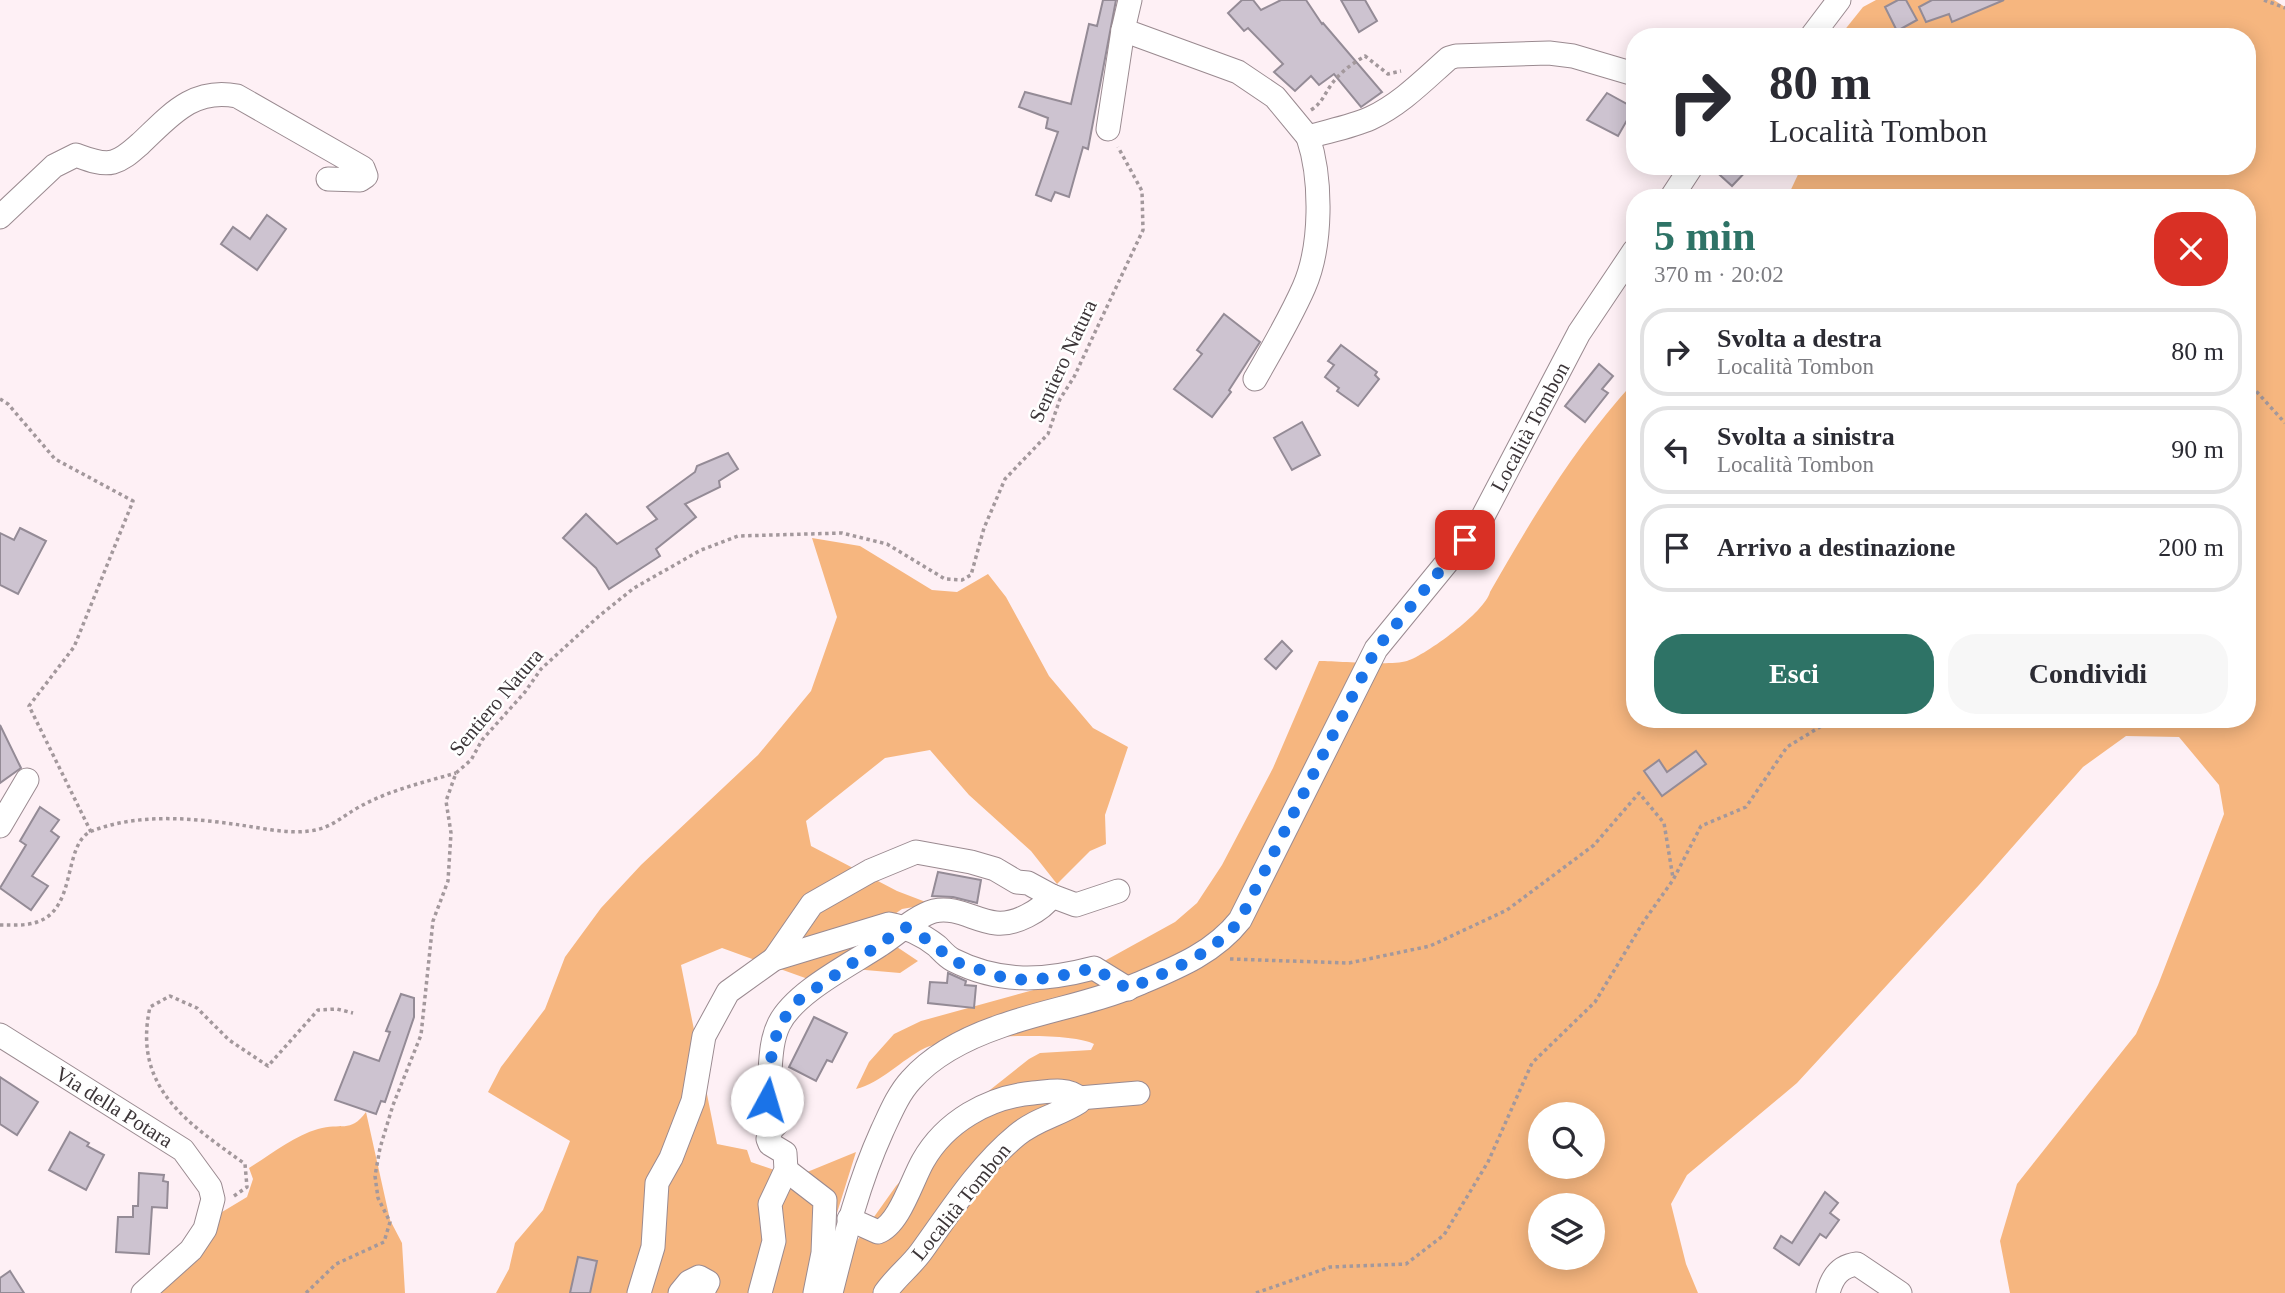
<!DOCTYPE html>
<html lang="it">
<head>
<meta charset="utf-8">
<style>
  :root { --surface:#fff; --page:#f7f7f7; --text:#2b2b33; --muted:#7c7c81; --line:#e1e1e2; --accent:#2e7366 }
  body { margin:0; font-family:"Times New Roman",serif; background:var(--page); color:var(--text); height:100vh; display:flex; flex-direction:column; font-size:26px; white-space:nowrap }
  * { box-sizing:border-box; margin:0 }
  p { font-size:23px; color:var(--muted) }
  .icon { flex:none; width:38px; height:38px; fill:none; stroke:currentColor; stroke-width:2; stroke-linecap:round; stroke-linejoin:round }
  .map { position:relative; flex:1; overflow:hidden }
  .panel { position:absolute; left:1626px; top:189px; width:630px; height:539px; display:flex; flex-direction:column; background:var(--surface); border-radius:28px; box-shadow:0 4px 18px #0003 }
  .panel>* { flex:none }
  .guide { position:absolute; left:1626px; top:28px; width:630px; height:147px; border-radius:28px; box-shadow:0 4px 18px #0003; background:#fff; color:var(--text); overflow:hidden }
  .controls { position:absolute; left:1528px; top:1102px; display:grid; gap:14px }
  .controls a { display:grid; place-items:center; width:77px; height:77px; border-radius:50%; background:var(--surface); box-shadow:0 4px 18px #0003; font-size:35px }
  .pin { position:absolute; display:grid; place-items:center; width:60px; height:60px; color:#fff; margin:-30px; border-radius:14px; box-shadow:0 4px 10px #0006 }
  .me { position:absolute; width:77px; margin:-38px; rotate:6deg; stroke-linejoin:round; filter:drop-shadow(0 0 5px #0008) }
  .turn { display:flex; align-items:center; gap:24px; height:147px; padding:0 28px; font-size:32px }
  .turn .icon { width:91px; height:91px; stroke-width:2.5 }
  .turn b { display:block; font-size:49px; line-height:60px }
  .round { display:grid; place-items:center; flex:none; width:74px; height:74px; border-radius:28px; background:var(--page) }
  .overview { display:flex; align-items:center; justify-content:space-between; height:119px; padding:0 28px }
  h1 { font-size:42px; font-weight:700; line-height:52px; color:var(--accent) }
  .action { display:flex; gap:14px; margin-top:auto; padding:14px 28px }
  .action a { flex:1; height:80px; border-radius:28px; background:var(--accent); color:#fff; font-size:28px; font-weight:700; line-height:80px; text-align:center }
  .action a+a { background:var(--page); color:var(--text) }
  ul { padding:0; list-style:none }
  li { display:flex; align-items:center; gap:21px; height:88px; margin:0 14px 10px; padding:0 14px; border:4px solid var(--line); border-radius:28px }
  li div { flex:1 }
  li b { display:block; font-size:26px }
  li em { font-style:normal }
  .map>svg:first-child { display:block }
  .forest { fill:#f6b67f; fill-rule:evenodd }
  .building { fill:#cdc3d0; stroke:#948b96; stroke-width:2 }
  .lines { fill:none; stroke-linecap:round; stroke-linejoin:round }
  .minor-casing { stroke:#9a8a90; stroke-width:25 }
  .path { stroke:#a3989c; stroke-width:3.5; stroke-dasharray:3.5 3.5; stroke-linecap:butt }
  .minor { stroke:#fff; stroke-width:23 }
  .route { stroke:#1a73e8; stroke-width:12; stroke-dasharray:0 21.6 }
  .labels { text-anchor:middle; dominant-baseline:central; stroke-width:5; stroke-linejoin:round; paint-order:stroke }
  .street-label { font-size:21px; fill:#3c3538; stroke:#fff }
</style>
</head>
<body>
<div class="map">
<svg width="2285" height="1293" viewBox="0 0 2285 1293">
  <rect width="100%" height="100%" fill="#fef0f5"/>
  <g class="forest">
    <path d="M 1876,0 L 2274,0 L 2285,7 L 2285,1293 L 2010,1293 L 2000,1241 L 2017,1184 L 2136,1034 L 2158,985 L 2224,814 L 2219,785 L 2179,737 L 2126,736 L 2083,767 L 1979,885 L 1797,1083 L 1687,1175 L 1671,1204 L 1686,1264 L 1698,1293 L 820,1293 L 896,1186 L 971,1105 L 1029,1059 L 1040,1053 L 1091,1050 L 1094,1044 C 1068,1030 951,1036 925,1048 C 901,1060 881,1083 856,1089 L 869,1062 L 894,1034 L 921,1021 L 1070,980 L 1175,922 L 1197,903 L 1222,865 L 1273,768 L 1319,661 C 1339,661 1390,666 1407,661 C 1426,655 1485,612 1490,592 C 1534,515 1574,448 1634,382 L 1634,719 L 2247,719 L 2247,198 L 1787,198 L 1802,166 L 2247,166 L 2247,37 L 1839,37 L 1863,7 ZM 1540,1115 L 1592,1115 L 1592,1167 L 1540,1167 ZM 1540,1206 L 1592,1206 L 1592,1258 L 1540,1258 Z"/>
    <path d="M 812,538 L 860,546 L 932,590 L 957,592 L 988,574 L 1006,597 L 1049,676 L 1093,728 L 1128,747 L 1105,815 L 1106,844 L 1090,851 L 1057,884 L 1031,851 L 969,795 L 930,750 L 885,758 L 806,821 L 811,846 L 897,891 L 931,904 L 902,909 L 876,927 L 897,947 L 918,961 L 900,973 L 842,968 L 808,979 L 722,948 L 681,965 L 717,1144 L 747,1150 L 751,1162 L 795,1177 L 856,1152 L 812,1293 L 496,1293 L 509,1269 L 515,1243 L 543,1210 L 570,1141 L 488,1092 L 501,1067 L 545,1009 L 565,957 L 601,908 L 641,865 L 758,755 L 811,691 L 837,617 Z"/>
    <path d="M 366,1112 L 390,1220 L 402,1243 L 405,1293 L 160,1293 C 187,1270 205,1248 217,1215 L 247,1197 L 253,1179 L 249,1168 C 270,1155 294,1136 318,1129 C 341,1122 350,1134 366,1112 Z"/>
  </g>
  <g class="building">
    <path d="M 1103,0 L 1116,0 L 1088,149 L 1083,147 L 1069,197 L 1055,192 L 1051,201 L 1036,195 L 1058,132 L 1046,128 L 1048,118 L 1019,107 L 1025,92 L 1071,104 L 1089,24 L 1097,26 Z"/>
    <path d="M 1242,0 L 1253,0 L 1261,10 L 1281,0 L 1306,0 L 1322,24 L 1323,23 L 1382,92 L 1361,107 L 1334,74 L 1319,85 L 1311,76 L 1295,91 L 1274,72 L 1283,64 L 1248,28 L 1244,31 L 1228,13 Z"/>
    <path d="M 1341,0 L 1365,0 L 1377,21 L 1359,32 Z"/>
    <path d="M 1898,0 L 1906,0 L 1917,20 L 1897,31 L 1885,7 Z"/>
    <path d="M 1932,0 L 2004,0 L 1952,22 L 1949,14 L 1926,22 L 1919,7 Z"/>
    <path d="M 1607,93 L 1634,108 L 1618,136 L 1587,120 Z"/>
    <path d="M 1710,166 L 1751,166 L 1732,186 Z"/>
    <path d="M 267,215 L 286,229 L 257,270 L 221,244 L 233,227 L 250,239 Z"/>
    <path d="M 1224,314 L 1260,342 L 1229,390 L 1231,392 L 1212,417 L 1174,389 L 1202,354 L 1197,350 Z"/>
    <path d="M 1341,345 L 1377,372 L 1375,375 L 1379,379 L 1358,406 L 1337,391 L 1339,388 L 1325,377 L 1334,365 L 1328,361 Z"/>
    <path d="M 1599,364 L 1613,376 L 1602,389 L 1608,393 L 1585,422 L 1565,406 Z"/>
    <path d="M 1302,422 L 1320,455 L 1292,470 L 1274,438 Z"/>
    <path d="M 728,453 L 738,469 L 719,481 L 720,487 L 685,504 L 696,517 L 656,549 L 660,556 L 609,589 L 596,568 L 563,538 L 586,514 L 617,544 L 657,519 L 647,507 L 695,472 L 697,466 Z"/>
    <path d="M 20,528 L 46,541 L 18,594 L 0,585 L 0,533 L 14,540 Z"/>
    <path d="M 1282,641 L 1292,651 L 1276,669 L 1265,659 Z"/>
    <path d="M 0,725 L 21,768 L 0,783 Z"/>
    <path d="M 1696,751 L 1706,764 L 1662,796 L 1644,771 L 1659,760 L 1667,772 Z"/>
    <path d="M 40,807 L 59,820 L 51,831 L 59,837 L 32,876 L 48,886 L 31,910 L 0,888 L 26,845 L 20,841 Z"/>
    <path d="M 938,872 L 981,880 L 977,903 L 953,897 L 932,896 Z"/>
    <path d="M 948,973 L 966,981 L 965,985 L 976,986 L 974,1008 L 928,1003 L 930,982 L 947,983 Z"/>
    <path d="M 401,994 L 414,998 L 414,1017 L 385,1102 L 381,1101 L 376,1114 L 335,1100 L 354,1052 L 379,1061 L 390,1032 L 386,1031 Z"/>
    <path d="M 814,1017 L 847,1033 L 832,1062 L 827,1060 L 816,1081 L 789,1067 Z"/>
    <path d="M 0,1077 L 38,1102 L 17,1135 L 0,1124 Z"/>
    <path d="M 70,1132 L 89,1143 L 87,1146 L 104,1155 L 86,1190 L 49,1170 Z"/>
    <path d="M 139,1173 L 164,1175 L 163,1181 L 168,1182 L 167,1208 L 152,1207 L 149,1254 L 116,1252 L 118,1217 L 133,1217 L 133,1206 L 138,1206 Z"/>
    <path d="M 1825,1192 L 1838,1203 L 1830,1213 L 1839,1220 L 1826,1238 L 1820,1234 L 1799,1265 L 1774,1248 L 1781,1236 L 1792,1243 Z"/>
    <path d="M 578,1257 L 597,1261 L 590,1293 L 570,1293 Z"/>
    <path d="M 10,1271 L 24,1293 L 0,1293 L 0,1278 Z"/>
  </g>
  <g class="lines">
    <g class="minor-casing">
      <g id="minor">
        <path d="M 1130,0 L 1123,30 L 1238,72 L 1275,97 L 1308,137 C 1328,131 1351,127 1371,118 C 1401,104 1424,80 1449,58 L 1456,56 L 1549,53 L 1573,56 L 1634,74"/>
        <path d="M 1811,37 L 1839,0"/>
        <path d="M 1108,129 L 1123,30"/>
        <path d="M 1671,198 L 1692,166"/>
        <path d="M 0,217 L 54,166 L 76,155 C 87,159 101,165 113,162 C 124,159 132,151 140,144 C 169,117 192,87 237,96 L 363,168 L 366,176 L 360,180 L 328,179"/>
        <path d="M 1255,379 C 1272,349 1290,319 1304,287 C 1322,246 1322,179 1308,137"/>
        <path d="M 0,826 L 27,780"/>
        <path d="M 1052,896 L 1076,905 L 1118,891"/>
        <path d="M 0,1035 L 183,1150 L 210,1187 L 213,1199 L 205,1229 L 191,1250 L 143,1293"/>
        <path d="M 1079,1098 L 1138,1093"/>
        <path d="M 786,1170 L 825,1200 L 823,1253 L 815,1293"/>
        <path d="M 849,1219 L 878,1232 C 899,1225 912,1180 923,1161 C 945,1122 988,1097 1033,1093 C 1047,1092 1067,1087 1079,1098 L 1079,1102 C 1059,1115 1036,1119 1017,1135 C 978,1167 950,1212 921,1252 C 910,1267 895,1278 885,1293"/>
        <path d="M 639,1293 L 653,1247 L 657,1183 L 671,1158 L 693,1101 L 704,1036 L 728,992 L 774,959 L 889,924 C 906,927 923,935 937,946 C 942,951 947,957 953,960 C 1000,984 1045,981 1094,968 L 1128,989"/>
        <path d="M 680,1293 L 689,1282 L 699,1277 L 708,1282 L 702,1293"/>
        <path d="M 760,1293 L 774,1241 L 770,1204 L 786,1170 L 785,1153 L 770,1144 L 768,1139 L 771,1130 L 783,1117 C 779,1113 774,1111 771,1107 C 763,1099 770,1081 770,1071 C 771,1055 772,1038 779,1024 C 795,992 850,965 880,945 C 896,935 914,917 934,911 C 957,906 975,921 996,923 C 1015,925 1041,911 1052,896 L 1028,883 L 1017,882 L 995,869 L 971,862 L 916,852 L 870,871 L 812,904 L 774,959"/>
        <path d="M 831,1293 C 845,1237 858,1184 882,1131 C 890,1114 898,1094 911,1080 C 933,1055 969,1037 1001,1026 C 1046,1010 1094,1003 1138,984 C 1176,968 1214,953 1240,920 L 1376,649 L 1480,522 L 1579,333 L 1634,251"/>
        <path d="M 1828,1293 C 1832,1277 1840,1266 1857,1264 L 1900,1293"/>
      </g>
    </g>
    <g class="path">
      <path d="M 2264,0 L 2285,8"/>
      <path d="M 1311,110 C 1322,103 1324,95 1331,85 C 1339,73 1353,63 1365,56 L 1388,74 L 1401,71"/>
      <path d="M 2247,381 L 2285,423"/>
      <path d="M 0,399 L 8,404 L 55,459 L 133,501 L 74,647 L 29,706 L 91,832"/>
      <path d="M 0,925 C 12,925 26,926 37,922 C 78,909 62,843 92,831 C 138,813 193,818 240,825 C 262,828 287,834 309,831 C 331,829 342,816 361,806 C 390,790 425,782 456,773"/>
      <path d="M 1230,959 L 1349,963 L 1430,946 L 1507,910 L 1594,845 L 1639,793 L 1664,823 L 1673,878"/>
      <path d="M 234,1196 L 247,1187 L 245,1164 C 188,1123 132,1088 150,1007 L 170,996 L 197,1008 L 229,1040 L 268,1066 L 318,1010 L 337,1009 L 353,1013"/>
      <path d="M 306,1293 L 336,1264 L 384,1242 L 390,1222 L 378,1198 L 375,1176 L 380,1148 L 393,1105 L 421,1035 L 433,921 L 448,881 L 451,833 L 446,801 L 456,773 L 471,760 L 482,740 L 525,692 L 541,669 L 599,616 L 634,588 L 701,550 L 738,536 L 842,533 L 887,544 L 945,579 L 962,580 L 971,575 L 984,528 L 1005,479 L 1048,434 L 1060,399 L 1074,377 L 1143,230 L 1142,191 L 1118,147"/>
      <path d="M 1256,1293 L 1330,1267 L 1406,1264 L 1444,1235 L 1488,1162 L 1532,1063 L 1595,1002 L 1644,921 L 1673,880 L 1701,826 L 1746,807 L 1787,747 L 1833,719"/>
    </g>
    <use href="#minor" class="minor"/>
  </g>
  <g class="lines">
    <path class="route" d="M 767,1100 C 772,1059 768,1032 799,1000 L 905,927 L 935,944 L 950,960 L 1011,980 L 1051,978 L 1094,968 L 1128,989 C 1169,971 1212,955 1240,920 L 1376,649 L 1465,540"/>
  </g>
  <g class="labels">
    <g class="street-label">
      <text transform="translate(1063 361) rotate(-65)">Sentiero Natura</text>
      <text transform="translate(1530 427) rotate(-62)">Località Tombon</text>
      <text transform="translate(496 702) rotate(-50)">Sentiero Natura</text>
      <text transform="translate(114 1107) rotate(32)">Via della Potara</text>
      <text transform="translate(961 1202) rotate(-51)">Località Tombon</text>
    </g>
  </g>
</svg>
<div class="controls">
<a><svg class="icon" aria-label="search" viewBox="0 0 24 24"><circle cx="10" cy="10" r="6"/><path d="M15 15l6 6"/></svg></a>
<a><svg class="icon" aria-label="layers" viewBox="0 0 24 24"><path d="M12 4l9 5-9 5-9-5zM3 14l9 5 9-5"/></svg></a>
</div>
<div class="pin" style="left:1465px;top:540px;background:#d93025"><svg class="icon" aria-label="arrive" viewBox="0 0 24 24"><path d="M6 21V4h12l-3 4 3 4H6"/></svg></div>
<svg class="me" style="left:767px;top:1100px" viewBox="-20 -20 40 40"><circle r="19" fill="#fff"/><path d="M0-13L10 11 0 6-10 11z" fill="#1a73e8"/></svg>
<div class="guide">
<div class="turn"><svg class="icon" aria-label="right" viewBox="0 0 24 24"><path d="M7 20v-9h11M14 6l5 5-5 5"/></svg><div><b>80 m</b>Località Tombon</div></div>
</div>
<section class="panel">
<div class="overview"><div><h1>5 min</h1><p>370 m · 20:02</p></div><a class="round" style="background:#d93025;color:#fff"><svg class="icon" aria-label="close" viewBox="0 0 24 24"><path d="M6 6l12 12M18 6L6 18"/></svg></a></div>
<ul>
<li><svg class="icon" aria-label="right" viewBox="0 0 24 24"><path d="M7 20v-9h11M14 6l5 5-5 5"/></svg><div><b>Svolta a destra</b><p>Località Tombon</p></div><em>80 m</em></li>
<li><svg class="icon" aria-label="left" viewBox="0 0 24 24"><path d="M17 20v-9H6M10 6l-5 5 5 5"/></svg><div><b>Svolta a sinistra</b><p>Località Tombon</p></div><em>90 m</em></li>
<li><svg class="icon" aria-label="arrive" viewBox="0 0 24 24"><path d="M6 21V4h12l-3 4 3 4H6"/></svg><div><b>Arrivo a destinazione</b></div><em>200 m</em></li>
</ul>
<div class="action"><a>Esci</a><a>Condividi</a></div>
</section>
</div>
</body>
</html>
